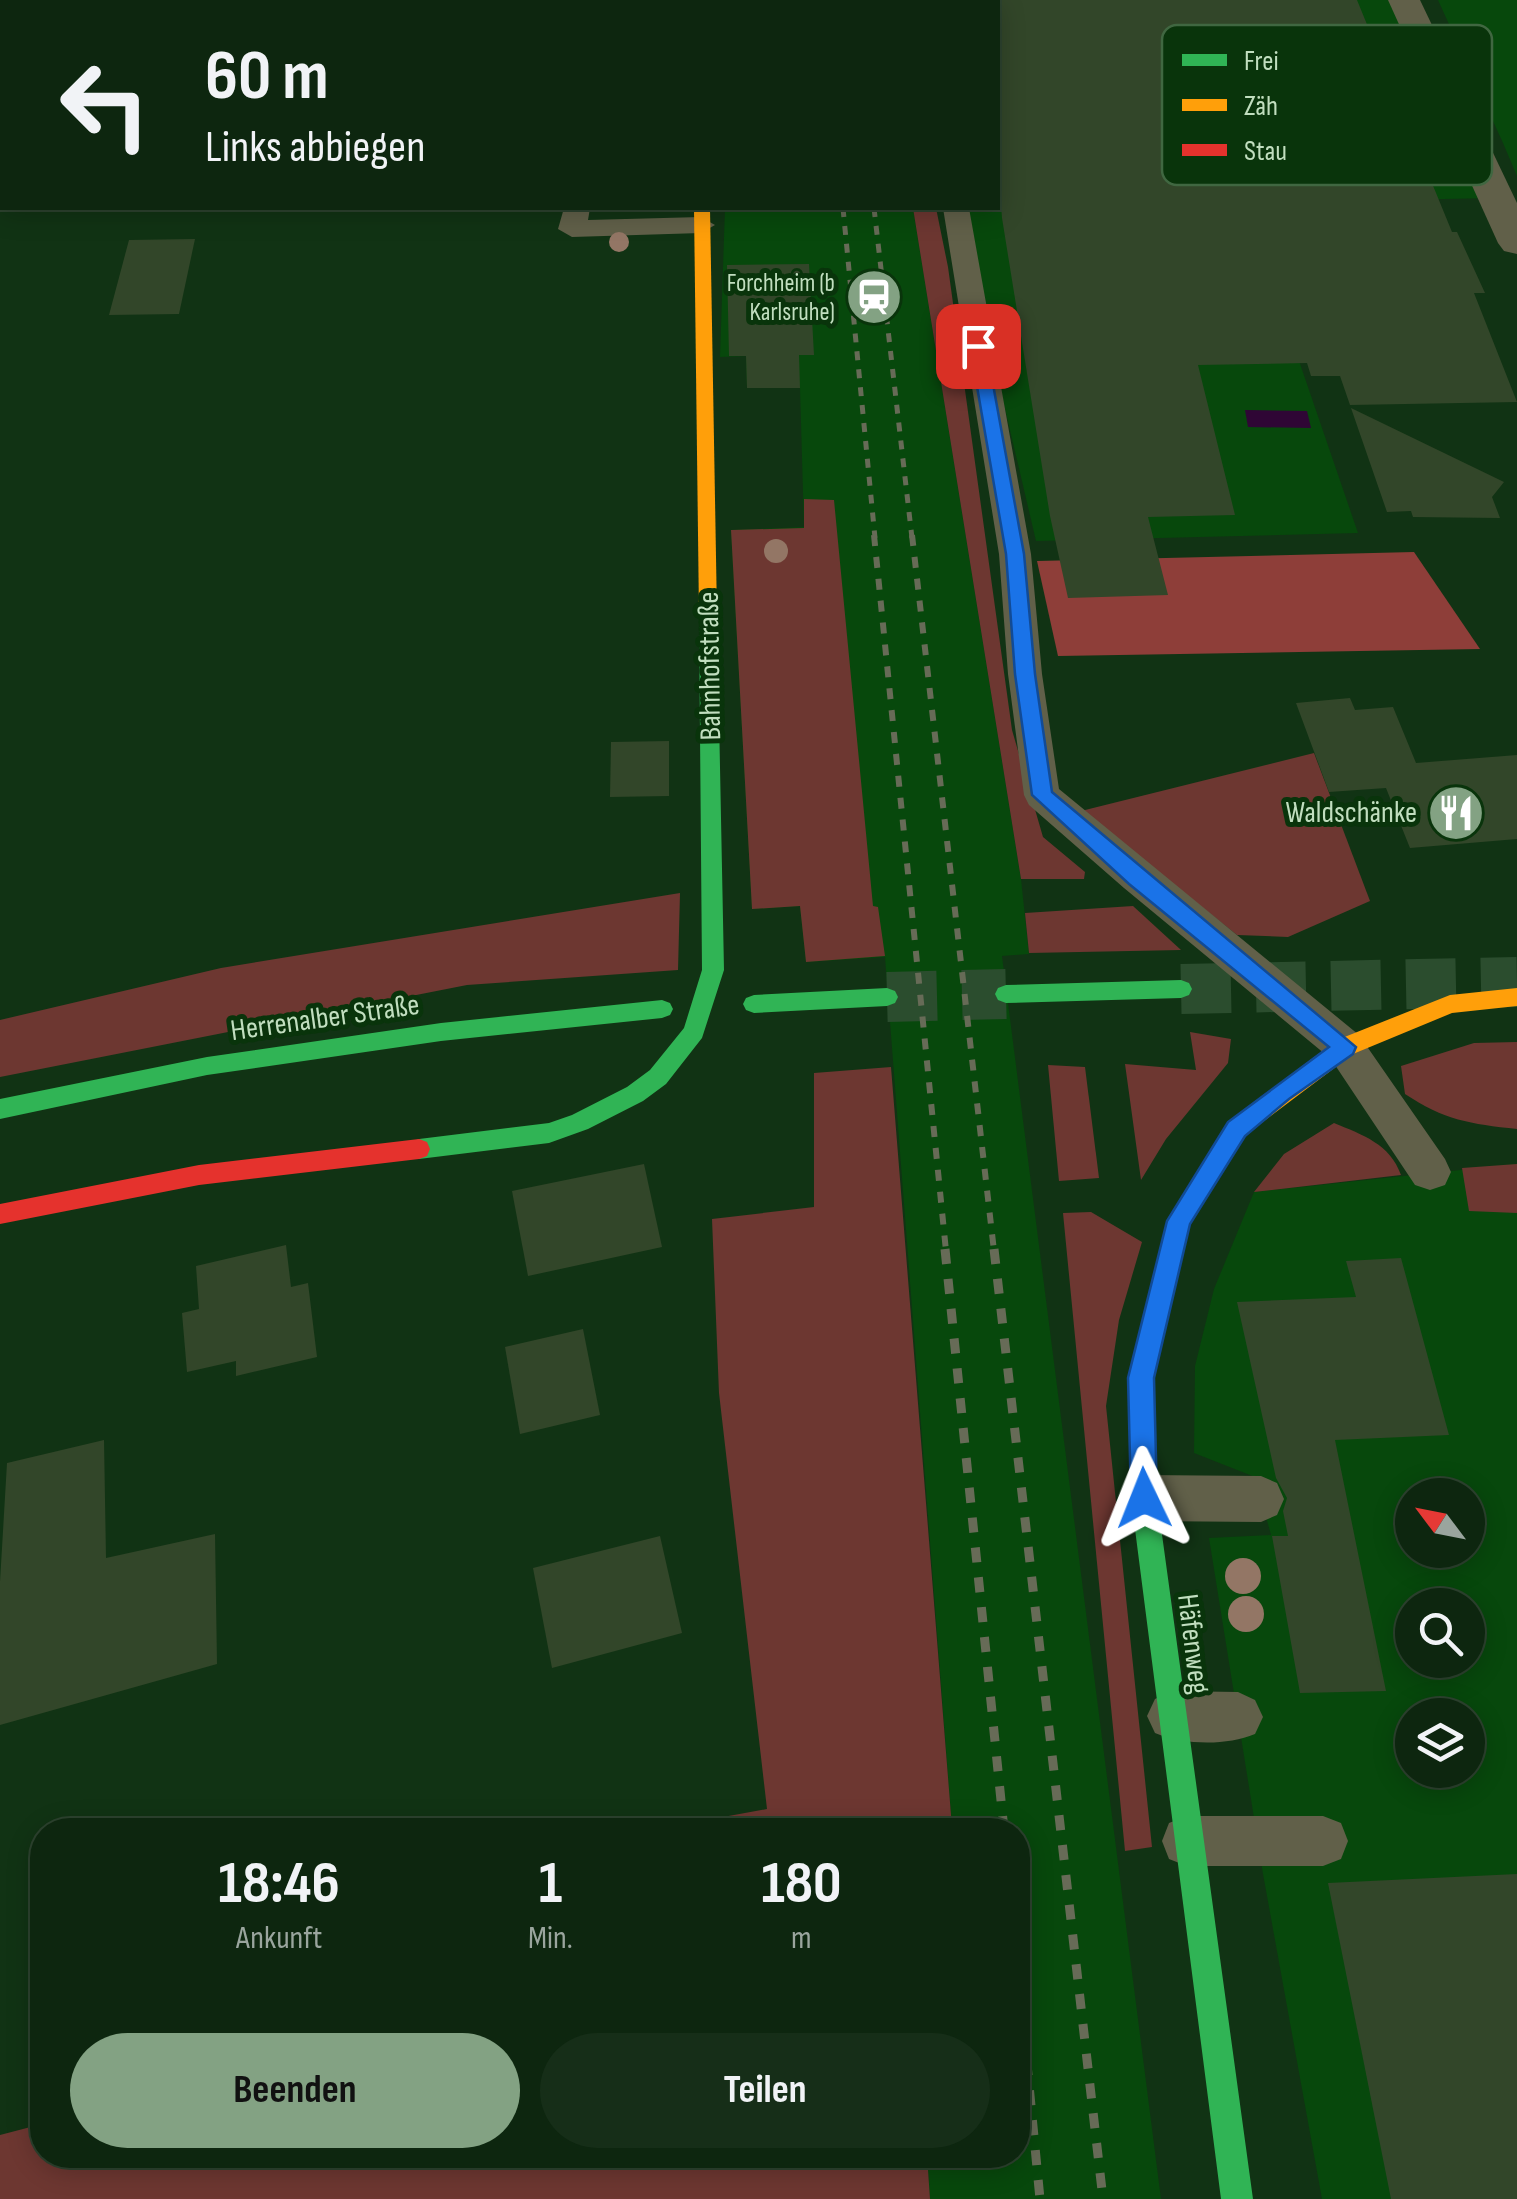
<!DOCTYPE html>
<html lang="de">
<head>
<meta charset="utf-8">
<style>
  :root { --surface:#0d260f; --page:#162e18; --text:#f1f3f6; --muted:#9aa59e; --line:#2d432f; --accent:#83a283 }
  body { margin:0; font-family:"Sofia Sans Condensed",sans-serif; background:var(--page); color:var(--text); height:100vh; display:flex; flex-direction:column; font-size:38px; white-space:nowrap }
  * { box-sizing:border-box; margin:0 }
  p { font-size:32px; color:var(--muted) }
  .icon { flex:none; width:55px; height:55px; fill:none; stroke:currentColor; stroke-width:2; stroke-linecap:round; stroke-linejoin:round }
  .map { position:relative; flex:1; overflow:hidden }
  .panel { position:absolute; left:30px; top:1818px; width:1000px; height:350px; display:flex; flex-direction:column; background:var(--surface); border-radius:40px; box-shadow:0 5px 25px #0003,0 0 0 2px var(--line) }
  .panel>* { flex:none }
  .hud { position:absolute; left:0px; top:0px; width:1000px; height:210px; box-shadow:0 5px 25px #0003,0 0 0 2px var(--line); background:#0d260f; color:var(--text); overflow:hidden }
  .needle { width:65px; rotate:302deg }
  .controls { position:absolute; left:1395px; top:1478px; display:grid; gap:20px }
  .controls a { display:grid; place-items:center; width:90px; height:90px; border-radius:50%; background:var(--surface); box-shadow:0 5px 25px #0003,0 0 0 2px var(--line); font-size:50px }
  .pin { position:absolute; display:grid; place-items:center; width:85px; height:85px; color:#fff; margin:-42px; border-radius:20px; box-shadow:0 5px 15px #0006 }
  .me { position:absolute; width:110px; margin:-55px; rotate:358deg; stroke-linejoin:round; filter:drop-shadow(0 0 8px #0008) }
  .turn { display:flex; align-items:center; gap:35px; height:210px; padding:0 40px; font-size:45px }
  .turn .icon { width:130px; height:130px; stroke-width:2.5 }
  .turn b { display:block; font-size:70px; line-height:85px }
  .eta { display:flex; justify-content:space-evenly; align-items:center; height:170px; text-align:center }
  .eta b { font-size:60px; font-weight:700; line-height:70px }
  .button { display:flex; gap:20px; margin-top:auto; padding:20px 40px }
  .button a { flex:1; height:115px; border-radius:60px; background:var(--accent); color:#111; font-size:40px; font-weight:700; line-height:115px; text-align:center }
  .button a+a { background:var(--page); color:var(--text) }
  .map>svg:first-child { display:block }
  .built { fill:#07480c; fill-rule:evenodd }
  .green { fill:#6d3731 }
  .forest { fill:#8e3e39 }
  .water { fill:#2f0635 }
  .building { fill:#324629 }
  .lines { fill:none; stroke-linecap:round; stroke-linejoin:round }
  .secondary-tunnel { stroke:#2b4d2e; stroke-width:50; stroke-dasharray:50 25; stroke-linecap:butt }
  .lane { fill:#616049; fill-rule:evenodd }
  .street { fill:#616049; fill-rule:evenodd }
  .fast { fill:#30b455; fill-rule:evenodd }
  .slow { fill:#ff9f0a; fill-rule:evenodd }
  .jam { fill:#e5322d; fill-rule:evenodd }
  .rail-far2 { stroke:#676b57; stroke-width:5; stroke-dasharray:9 9; stroke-linecap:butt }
  .rail-far1 { stroke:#676b57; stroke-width:6; stroke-dasharray:11 11; stroke-linecap:butt }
  .rail { stroke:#676b57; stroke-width:9; stroke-dasharray:15 15; stroke-linecap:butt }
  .tree { fill:#937665 }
  .route { fill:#1a73e8; stroke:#114b97; stroke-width:2.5 }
  .labels { text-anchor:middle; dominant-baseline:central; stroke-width:10; stroke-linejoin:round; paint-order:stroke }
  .far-poi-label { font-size:25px; fill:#c1debf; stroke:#09340b; text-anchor:end }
  .street-label { font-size:30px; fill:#c1debf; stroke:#09340b }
  .poi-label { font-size:30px; fill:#c1debf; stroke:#09340b; text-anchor:end }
  .key { fill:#09340b; stroke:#406741; stroke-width:2.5 }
  .key-label { font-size:28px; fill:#c1debf }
</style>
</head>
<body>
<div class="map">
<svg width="1517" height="2199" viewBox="0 0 1517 2199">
  <rect width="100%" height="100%" fill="#113314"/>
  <g class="built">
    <path d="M 921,0 L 1403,0 L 1496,198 L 1290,202 L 1283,314 L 1358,533 L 1036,541 L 958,208 L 998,208 L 998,2 Z"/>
    <path d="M 1438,0 L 1517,0 L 1517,176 L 1503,143 Z"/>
    <path d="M 725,208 L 913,208 L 1021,879 L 1029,954 L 1002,956 L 1161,2199 L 930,2199 L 927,2155 L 1018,2155 L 1018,1830 L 949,1830 L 952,1827 L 885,957 L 806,962 L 800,906 L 752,909 L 731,530 L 804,527 L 800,388 L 747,388 L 746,356 L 720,357 Z"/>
    <path d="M 1517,1164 L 1517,2199 L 1322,2199 L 1263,1874 L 1209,1538 L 1271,1535 L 1255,1477 L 1194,1453 L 1195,1366 L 1214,1289 L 1254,1192 ZM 1412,1495 L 1468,1495 L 1468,1550 L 1412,1550 ZM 1412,1605 L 1468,1605 L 1468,1660 L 1412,1660 ZM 1412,1715 L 1468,1715 L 1468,1770 L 1412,1770 Z"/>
  </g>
  <g class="green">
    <path d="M 913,208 L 936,208 L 948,267 L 1012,730 L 1043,837 L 1085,872 L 1084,879 L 1021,879 Z"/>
    <path d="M 804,499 L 834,500 L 873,906 L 878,907 L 885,956 L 806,962 L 800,906 L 752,909 L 731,530 L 804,528 Z"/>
    <path d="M 1314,753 L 1370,901 L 1288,937 L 1237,935 L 1081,811 Z"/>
    <path d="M 680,893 L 678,970 L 467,985 L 0,1077 L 0,1020 L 221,968 Z"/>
    <path d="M 1133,906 L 1181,950 L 1029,953 L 1025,913 Z"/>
    <path d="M 1190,1032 L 1231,1039 L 1228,1063 L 1166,1139 L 1141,1180 L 1125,1064 L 1196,1070 Z"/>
    <path d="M 1517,1042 L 1517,1129 C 1470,1124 1444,1120 1405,1094 L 1401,1066 L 1474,1043 Z"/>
    <path d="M 1048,1065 L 1085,1067 L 1099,1178 L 1059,1181 Z"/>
    <path d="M 891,1067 L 952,1827 L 652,1830 L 767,1809 L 719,1393 L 712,1219 L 814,1207 L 814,1073 Z"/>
    <path d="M 1334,1123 C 1363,1135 1390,1144 1401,1175 L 1254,1192 L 1284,1154 Z"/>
    <path d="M 1517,1164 L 1517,1213 L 1469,1211 L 1462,1168 Z"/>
    <path d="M 1091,1212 L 1142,1242 L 1119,1320 L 1106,1406 L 1152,1847 L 1125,1851 L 1063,1213 Z"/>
    <path d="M 42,2124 L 42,2155 L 927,2155 L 930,2199 L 0,2199 L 0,2135 Z"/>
  </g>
  <path class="forest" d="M 1414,552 L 1480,649 L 1058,656 L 1037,561 Z"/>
  <path class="water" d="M 1245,410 L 1307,411 L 1311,428 L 1248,427 Z"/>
  <g class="building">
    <path d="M 998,0 L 1357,0 L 1452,232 L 1457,232 L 1485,293 L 1474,293 L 1517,402 L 1350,405 L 1340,376 L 1311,376 L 1307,363 L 1198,365 L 1235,515 L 1148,517 L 1168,595 L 1068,598 L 1050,516 L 1002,218 L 998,167 Z"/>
    <path d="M 195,239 L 179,314 L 109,315 L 129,240 Z"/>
    <path d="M 809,264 L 814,355 L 799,355 L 800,388 L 747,388 L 746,356 L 729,356 L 727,265 Z"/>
    <path d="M 1351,408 L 1504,482 L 1492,497 L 1500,518 L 1413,517 L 1411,511 L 1387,512 Z"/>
    <path d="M 1350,698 L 1355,710 L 1393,707 L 1416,763 L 1517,755 L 1517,839 L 1410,848 L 1386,788 L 1329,792 L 1296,703 Z"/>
    <path d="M 669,741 L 669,796 L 610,797 L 611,742 Z"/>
    <path d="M 644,1164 L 662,1247 L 528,1276 L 512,1191 Z"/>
    <path d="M 286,1245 L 291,1287 L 308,1283 L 317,1357 L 236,1376 L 236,1361 L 187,1372 L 182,1313 L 199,1309 L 196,1266 Z"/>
    <path d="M 1401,1258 L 1449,1435 L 1335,1440 L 1386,1691 L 1300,1693 L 1272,1536 L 1288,1536 L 1283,1511 L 1287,1498 L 1276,1478 L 1237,1302 L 1356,1297 L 1346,1261 Z"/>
    <path d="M 583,1329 L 600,1415 L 520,1434 L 505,1347 Z"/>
    <path d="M 104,1440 L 106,1558 L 215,1534 L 217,1664 L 0,1725 L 0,1582 L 7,1463 Z"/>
    <path d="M 660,1536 L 682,1633 L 552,1668 L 533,1568 Z"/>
    <path d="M 1517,1874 L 1517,2199 L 1391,2199 L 1328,1883 Z"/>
  </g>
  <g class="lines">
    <g class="secondary-tunnel">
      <path d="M 1181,989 L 1517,982"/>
      <path d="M 887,997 L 1006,994"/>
    </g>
    <g class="lane">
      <rect x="909" y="0" width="24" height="2"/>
      <path d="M 564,208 L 590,208 L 588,220 L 701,217 L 715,225 L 701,233 L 572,237 L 558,229 Z"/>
      <path d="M 943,208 L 969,208 L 1031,554 L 1042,674 L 1059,789 L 1359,1035 L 1445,1159 L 1451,1172 L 1445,1185 L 1430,1190 L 1415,1185 L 1331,1059 L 1124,888 L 1029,805 L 1024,795 L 1008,674 L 999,554 Z"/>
      <path d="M 1144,1475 L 1261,1476 L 1277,1483 L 1284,1499 L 1277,1515 L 1261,1522 L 1144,1521 L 1128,1514 L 1121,1498 L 1128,1482 Z"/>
      <path d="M 1172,1691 L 1238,1692 L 1255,1700 L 1263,1717 L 1255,1734 C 1226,1746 1184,1745 1155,1733 L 1147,1716 L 1155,1699 Z"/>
      <path d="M 1187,1816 L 1323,1816 L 1341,1823 L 1348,1841 L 1341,1859 L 1323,1866 L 1187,1866 L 1169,1859 L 1162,1841 L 1169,1823 Z"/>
    </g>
    <g class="street">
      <rect x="733" y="0" width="32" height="2"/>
      <path d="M 1388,0 L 1420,0 L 1517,203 L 1517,254 L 1504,251 L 1498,243 Z"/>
    </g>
    <g class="fast">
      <path d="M 708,608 L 717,615 L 724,970 L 702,1038 L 666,1084 L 643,1101 L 588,1129 L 549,1143 L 419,1159 L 411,1156 L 408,1149 L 411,1142 L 419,1139 L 549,1123 L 572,1115 L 627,1087 L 650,1070 L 684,1028 L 702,970 L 699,615 Z"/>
      <path d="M 1181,980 L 1189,983 L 1192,989 L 1189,995 L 1181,998 L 1006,1003 L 998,1000 L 995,994 L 998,988 L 1006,985 Z"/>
      <path d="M 887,988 L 895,991 L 898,997 L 895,1003 L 887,1006 L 754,1013 L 746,1010 L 743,1004 L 746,998 L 754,995 Z"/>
      <path d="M 662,1000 L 670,1003 L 673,1009 L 670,1015 L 662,1018 L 441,1041 L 207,1075 L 0,1119 L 0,1099 L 207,1057 L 441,1023 Z"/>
      <path d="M 1160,1290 L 1169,1293 L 1172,1301 L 1153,1379 L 1157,1498 L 1253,2199 L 1221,2199 L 1131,1498 L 1129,1379 L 1148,1301 L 1151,1293 Z"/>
    </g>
    <g class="slow">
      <path d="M 694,208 L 710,208 L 717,615 L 708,622 L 699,615 Z"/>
      <path d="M 1517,988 L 1517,1006 L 1452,1013 L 1353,1054 L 1244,1136 L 1190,1224 L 1169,1309 L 1160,1312 L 1151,1309 L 1148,1301 L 1167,1221 L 1228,1122 L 1337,1040 L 1450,995 Z"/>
    </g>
    <path class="jam" d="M 419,1139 L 427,1142 L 430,1149 L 427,1156 L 419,1159 L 199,1185 L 0,1224 L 0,1204 L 199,1165 Z"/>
    <g class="rail-far2">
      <path d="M 843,208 L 875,538"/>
      <path d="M 874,208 L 912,538"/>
    </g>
    <g class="rail-far1">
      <path d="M 874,535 L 946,1251"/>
      <path d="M 912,535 L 994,1251"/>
    </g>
    <g class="rail">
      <path d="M 945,1249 L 1004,1830"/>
      <path d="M 994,1249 L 1103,2199"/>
      <path d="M 1018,1971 L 1040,2199"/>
    </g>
  </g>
  <g class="tree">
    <circle cx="619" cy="242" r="10"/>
    <circle cx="776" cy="551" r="12"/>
    <circle cx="1243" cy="1576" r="18"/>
    <circle cx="1246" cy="1614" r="18"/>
  </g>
  <path class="route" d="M 978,341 L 986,346 L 1024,554 L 1035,674 L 1052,792 L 1356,1047 L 1353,1054 L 1289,1099 L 1245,1136 L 1190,1224 L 1154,1378 L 1157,1498 L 1153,1507 L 1144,1511 L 1135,1507 L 1131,1498 L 1128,1378 L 1167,1221 L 1228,1122 L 1329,1047 L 1129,884 L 1032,795 L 1015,674 L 1006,554 L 970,346 Z"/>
  <defs>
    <g id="station-disc" transform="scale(2.875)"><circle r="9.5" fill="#83a283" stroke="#09340b"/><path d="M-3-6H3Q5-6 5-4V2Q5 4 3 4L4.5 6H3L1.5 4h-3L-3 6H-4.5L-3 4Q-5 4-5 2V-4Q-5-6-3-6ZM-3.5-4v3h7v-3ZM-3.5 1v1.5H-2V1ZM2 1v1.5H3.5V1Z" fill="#fff"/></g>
    <g id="restaurant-disc" transform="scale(2.875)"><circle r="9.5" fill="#83a283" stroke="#09340b"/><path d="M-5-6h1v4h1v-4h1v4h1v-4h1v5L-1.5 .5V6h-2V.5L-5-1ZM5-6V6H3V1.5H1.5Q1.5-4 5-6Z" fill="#fff"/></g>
  </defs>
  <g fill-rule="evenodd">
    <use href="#station-disc" x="874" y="297"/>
    <use href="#restaurant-disc" x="1456" y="813"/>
  </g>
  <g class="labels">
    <g class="far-poi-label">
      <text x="835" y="283">Forchheim (b<tspan x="835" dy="29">Karlsruhe)</tspan></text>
    </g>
    <g class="street-label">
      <text transform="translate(710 666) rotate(-91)">Bahnhofstraße</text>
      <text transform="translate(325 1018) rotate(-8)">Herrenalber Straße</text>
      <text transform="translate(1193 1644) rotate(83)">Häfenweg</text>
    </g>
    <g class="poi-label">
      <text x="1417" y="813">Waldschänke</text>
    </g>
  </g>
  <rect x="1162" y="25" width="330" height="160" rx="15" class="key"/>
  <rect x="1182" y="54" width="45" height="12" fill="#30b455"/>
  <rect x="1182" y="99" width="45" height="12" fill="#ff9f0a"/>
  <rect x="1182" y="144" width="45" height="12" fill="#e5322d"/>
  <g class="key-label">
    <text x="1244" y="70">Frei</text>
    <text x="1244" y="115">Zäh</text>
    <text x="1244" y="160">Stau</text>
  </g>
</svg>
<div class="controls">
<a><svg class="needle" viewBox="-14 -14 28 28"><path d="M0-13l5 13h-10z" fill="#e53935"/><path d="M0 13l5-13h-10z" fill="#9aa59e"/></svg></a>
<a><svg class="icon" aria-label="search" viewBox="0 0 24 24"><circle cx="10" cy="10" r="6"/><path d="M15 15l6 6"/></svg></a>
<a><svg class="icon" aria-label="layers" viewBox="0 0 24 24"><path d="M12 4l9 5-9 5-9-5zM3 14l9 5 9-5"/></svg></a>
</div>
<div class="pin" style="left:978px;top:346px;background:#d93025"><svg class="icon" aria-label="arrive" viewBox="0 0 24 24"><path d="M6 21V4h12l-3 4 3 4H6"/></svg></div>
<svg class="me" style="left:1144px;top:1498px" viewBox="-20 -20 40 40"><path d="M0-17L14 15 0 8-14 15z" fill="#1a73e8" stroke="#fff" stroke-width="4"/></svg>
<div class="hud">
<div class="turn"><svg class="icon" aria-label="left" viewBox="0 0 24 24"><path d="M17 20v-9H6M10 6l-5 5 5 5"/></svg><div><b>60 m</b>Links abbiegen</div></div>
</div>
<section class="panel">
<div class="eta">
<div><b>18:46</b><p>Ankunft</p></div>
<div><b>1</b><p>Min.</p></div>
<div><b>180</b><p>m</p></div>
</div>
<div class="button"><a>Beenden</a><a>Teilen</a></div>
</section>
</div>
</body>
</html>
